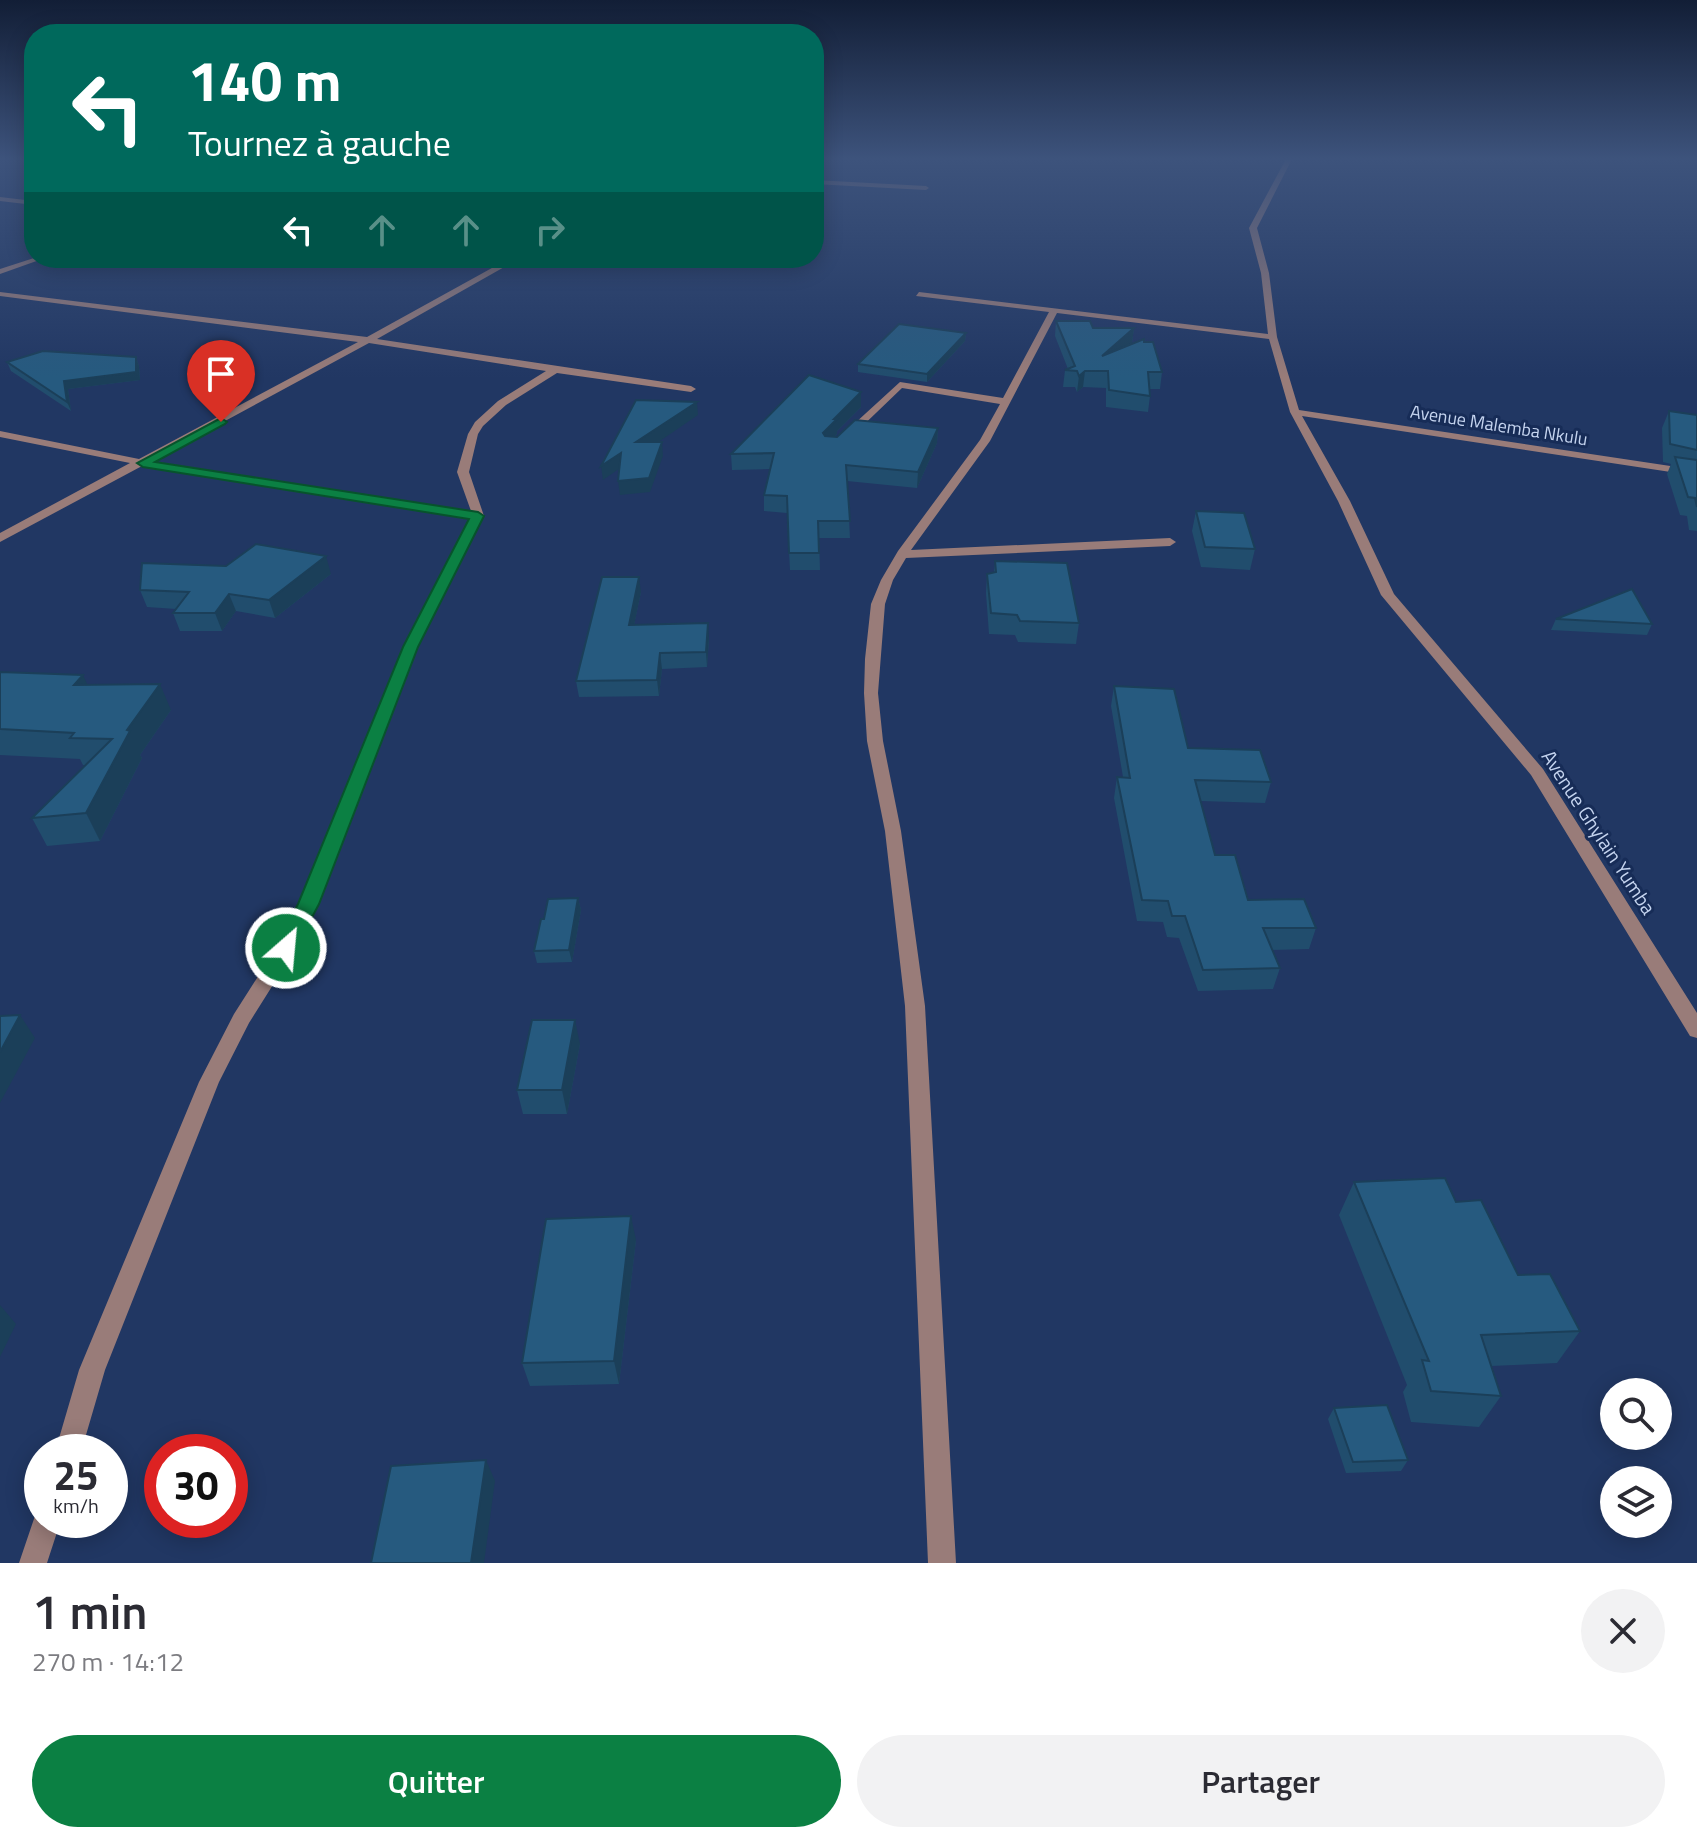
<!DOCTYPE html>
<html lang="fr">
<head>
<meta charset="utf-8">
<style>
  :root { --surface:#fff; --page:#f2f2f3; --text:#2b2b33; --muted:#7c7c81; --accent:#0b8043 }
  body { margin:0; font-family:"Titillium Web",sans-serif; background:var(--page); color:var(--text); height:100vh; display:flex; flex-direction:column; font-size:30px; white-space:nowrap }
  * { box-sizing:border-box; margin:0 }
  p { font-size:26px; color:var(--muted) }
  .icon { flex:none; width:44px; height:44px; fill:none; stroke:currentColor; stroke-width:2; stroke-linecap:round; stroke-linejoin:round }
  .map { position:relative; height:1563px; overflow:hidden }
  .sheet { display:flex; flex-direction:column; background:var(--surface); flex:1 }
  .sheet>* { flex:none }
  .guide { position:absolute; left:24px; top:24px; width:800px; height:244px; border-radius:32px; box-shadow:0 4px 20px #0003; background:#00695c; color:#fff; overflow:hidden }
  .tools { position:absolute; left:1600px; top:1378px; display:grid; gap:16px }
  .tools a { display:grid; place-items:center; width:72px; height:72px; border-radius:50%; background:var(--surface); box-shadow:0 4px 20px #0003; font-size:40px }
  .speed { position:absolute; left:24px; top:1434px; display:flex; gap:16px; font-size:40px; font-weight:700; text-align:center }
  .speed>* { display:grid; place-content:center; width:104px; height:104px; border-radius:50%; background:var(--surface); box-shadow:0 4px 20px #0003; line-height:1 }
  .speed small { font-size:20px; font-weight:400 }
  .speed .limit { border:12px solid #d22; background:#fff; color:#111 }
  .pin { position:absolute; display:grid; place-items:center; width:68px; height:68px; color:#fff; margin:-82px -34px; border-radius:50% 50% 50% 0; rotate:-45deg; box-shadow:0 0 8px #0007 }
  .pin .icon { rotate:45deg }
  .me { position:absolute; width:88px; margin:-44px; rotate:27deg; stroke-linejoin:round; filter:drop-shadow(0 0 6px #0008) }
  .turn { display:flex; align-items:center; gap:28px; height:168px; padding:0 32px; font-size:36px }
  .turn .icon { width:104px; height:104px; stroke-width:2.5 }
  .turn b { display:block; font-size:56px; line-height:68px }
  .lanes { display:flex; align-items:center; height:76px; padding:0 32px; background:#0003; justify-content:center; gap:40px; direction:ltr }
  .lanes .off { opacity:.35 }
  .round { display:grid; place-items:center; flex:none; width:84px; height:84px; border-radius:42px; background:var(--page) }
  .headline { display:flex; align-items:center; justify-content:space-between; height:136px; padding:0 32px }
  h1 { font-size:48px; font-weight:600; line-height:60px }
  .button { display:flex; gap:16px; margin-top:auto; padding:16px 32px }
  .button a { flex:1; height:92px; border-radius:48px; background:var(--accent); color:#fff; font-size:32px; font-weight:600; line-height:92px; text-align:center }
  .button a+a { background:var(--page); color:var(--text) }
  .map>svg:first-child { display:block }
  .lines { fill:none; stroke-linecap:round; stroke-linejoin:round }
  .street { fill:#997c79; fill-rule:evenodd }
  .wall { fill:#214d6d }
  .shaded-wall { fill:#1b3f59 }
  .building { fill:#265a7f; stroke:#1b3f59; stroke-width:2 }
  .route { fill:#0b8043; stroke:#07532c; stroke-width:2 }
  .labels { text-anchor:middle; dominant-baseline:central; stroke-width:6; stroke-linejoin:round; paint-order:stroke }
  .far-street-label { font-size:18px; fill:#c5d4ef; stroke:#172c57 }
  .street-label { font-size:20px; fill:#c5d4ef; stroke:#172c57 }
</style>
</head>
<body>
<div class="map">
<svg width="1697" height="1563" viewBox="0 0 1697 1563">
  <rect width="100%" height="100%" fill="#213763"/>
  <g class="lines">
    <g class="street">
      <path d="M 1286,159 L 1292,159 L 1257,228 L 1269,273 L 1277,337 L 1299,410 L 1697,470 L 1697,476 L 1302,416 L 1350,501 L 1394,594 L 1543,769 L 1697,1013 L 1697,1038 L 1690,1036 L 1531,775 L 1381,595 L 1338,501 L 1290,412 L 1269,339 L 1057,313 L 990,441 L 911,550 L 1170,538 L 1176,542 L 1170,546 L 906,558 L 893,580 L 885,604 L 878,693 L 883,741 L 901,831 L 925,1006 L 956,1563 L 928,1563 L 905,1006 L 885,831 L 867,741 L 864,693 L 865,659 L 871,604 L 881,580 L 898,551 L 980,440 L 1000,404 L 902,388 L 851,437 L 842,435 L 900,382 L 1003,398 L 1049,312 L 916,296 L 919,292 L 1268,334 L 1261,273 L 1249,228 Z"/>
      <path d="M 814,180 L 926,186 L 929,188 L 926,190 L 814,184 Z"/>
      <path d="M 0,197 L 34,201 L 34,205 L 0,201 Z"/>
      <path d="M 34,258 L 45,258 L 0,274 L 0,269 Z"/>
      <path d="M 510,258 L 520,258 L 377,339 L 691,386 L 696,389 L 691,392 L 557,373 L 506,405 L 483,426 L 478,434 L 469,472 L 484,516 L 418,647 L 317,904 L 293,953 L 249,1023 L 219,1082 L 105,1370 L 81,1452 L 55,1452 L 79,1370 L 199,1082 L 234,1014 L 278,945 L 299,904 L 404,647 L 471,518 L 142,466 L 0,542 L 0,533 L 130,463 L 0,437 L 0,431 L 139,459 L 358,342 L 0,296 L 0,292 L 367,337 ZM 369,343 L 546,371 L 498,401 L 475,422 L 468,434 L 457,472 L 471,511 L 151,461 Z"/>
      <path d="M 540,258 L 563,258 L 614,266 L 610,268 Z"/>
      <path d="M 42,1508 L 42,1520 L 61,1520 L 47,1563 L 19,1563 L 37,1510 Z"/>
    </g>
  </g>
  <g class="wall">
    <path d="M 1056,321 L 1093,328 L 1134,328 L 1132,343 L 1144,342 L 1162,372 L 1160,389 L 1150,389 L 1150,396 L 1148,412 L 1106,407 L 1106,388 L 1083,387 L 1077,392 L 1075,387 L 1063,387 L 1065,370 L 1068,369 L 1055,336 Z"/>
    <path d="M 966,333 L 965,341 L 927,382 L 858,372 L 858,364 Z"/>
    <path d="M 136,357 L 139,366 L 140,380 L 68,389 L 71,411 L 11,371 L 7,362 Z"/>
    <path d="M 861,392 L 861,407 L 837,431 L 837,434 L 834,437 L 938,428 L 937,443 L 917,488 L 847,481 L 850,538 L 819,538 L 820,570 L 790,570 L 787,513 L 764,511 L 764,495 L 770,469 L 732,470 L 731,454 Z"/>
    <path d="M 1669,411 L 1697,415 L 1697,531 L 1689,530 L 1687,516 L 1680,515 L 1667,474 L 1671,464 L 1663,462 L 1662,428 Z"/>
    <path d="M 1196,511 L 1255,549 L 1250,570 L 1201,567 L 1192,531 Z"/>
    <path d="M 995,561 L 1079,623 L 1076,644 L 1018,642 L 1015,635 L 989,634 L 986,593 L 987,574 L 994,572 Z"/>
    <path d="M 331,574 L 275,618 L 236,611 L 222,631 L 180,631 L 173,613 L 176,609 L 147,607 L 140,590 Z"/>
    <path d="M 641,592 L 634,625 L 709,639 L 707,667 L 662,669 L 659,696 L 579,697 L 576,681 Z"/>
    <path d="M 1556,619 L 1652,624 L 1647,635 L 1551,630 Z"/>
    <path d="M 0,672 L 88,685 L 171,710 L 140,755 L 142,758 L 100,841 L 47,846 L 32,818 L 86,765 L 83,765 L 80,759 L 0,755 Z"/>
    <path d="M 1114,686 L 1188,748 L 1271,782 L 1265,803 L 1201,801 L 1215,855 L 1248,900 L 1316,928 L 1309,949 L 1272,950 L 1280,968 L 1273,989 L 1198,991 L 1179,938 L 1167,937 L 1163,922 L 1137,921 L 1114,798 L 1117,777 L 1123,777 L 1111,706 Z"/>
    <path d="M 578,898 L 581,910 L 572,962 L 537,963 L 534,951 L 544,919 Z"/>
    <path d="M 580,1044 L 567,1114 L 523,1114 L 517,1090 Z"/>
    <path d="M 1354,1182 L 1456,1202 L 1518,1275 L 1580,1331 L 1557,1363 L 1491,1366 L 1501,1396 L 1479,1427 L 1411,1422 L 1403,1392 L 1407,1385 L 1339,1215 Z"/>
    <path d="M 636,1240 L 619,1384 L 530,1386 L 522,1363 Z"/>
    <path d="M 1334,1408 L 1408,1460 L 1401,1471 L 1346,1473 L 1328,1419 Z"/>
  </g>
  <g class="shaded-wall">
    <path d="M 1134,328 L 1132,343 L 1102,356 Z"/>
    <path d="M 966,333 L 965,341 L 927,382 L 927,374 Z"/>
    <path d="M 136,357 L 139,366 L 140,380 L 68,389 L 71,411 L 67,402 L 64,381 Z"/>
    <path d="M 1085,371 L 1083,387 L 1077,392 L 1079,376 Z"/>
    <path d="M 861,392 L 861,407 L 837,431 L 837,434 L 823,449 L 823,433 L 834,419 Z"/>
    <path d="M 697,402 L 698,415 L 638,456 L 636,442 Z"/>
    <path d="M 938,428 L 937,443 L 917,488 L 918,472 Z"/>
    <path d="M 662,442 L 663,456 L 650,492 L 620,495 L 618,481 Z"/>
    <path d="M 621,453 L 623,466 L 603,480 L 601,466 Z"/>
    <path d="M 326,556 L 331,574 L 275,618 L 269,600 Z"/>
    <path d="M 639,577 L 641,592 L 631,640 L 629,625 Z"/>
    <path d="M 229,594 L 236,611 L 222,631 L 215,613 Z"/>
    <path d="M 708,623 L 709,639 L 707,667 L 706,652 Z"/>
    <path d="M 660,653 L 662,669 L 659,696 L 657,680 Z"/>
    <path d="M 83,675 L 95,701 L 74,685 Z"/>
    <path d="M 160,684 L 171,710 L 140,755 L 142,758 L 100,841 L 86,813 L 127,730 Z"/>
    <path d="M 578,898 L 581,910 L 572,962 L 569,950 Z"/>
    <path d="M 20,1015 L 35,1038 L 0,1103 L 0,1052 Z"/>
    <path d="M 575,1020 L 580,1044 L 567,1114 L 562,1090 Z"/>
    <path d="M 631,1216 L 636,1240 L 619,1384 L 614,1361 Z"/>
    <path d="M 0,1305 L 16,1324 L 0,1357 Z"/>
    <path d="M 486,1460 L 495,1481 L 484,1563 L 471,1563 Z"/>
  </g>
  <g class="building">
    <path d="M 1056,321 L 1090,321 L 1093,328 L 1134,328 L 1102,356 L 1144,339 L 1144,342 L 1153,342 L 1162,372 L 1148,372 L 1150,396 L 1109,390 L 1108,371 L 1085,371 L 1079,376 L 1077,371 L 1065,370 L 1075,366 Z"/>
    <path d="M 899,324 L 966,333 L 927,374 L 858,364 Z"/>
    <path d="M 43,351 L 136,357 L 136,372 L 64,381 L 67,402 L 7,362 Z"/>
    <path d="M 809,375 L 861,392 L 834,419 L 837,419 L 823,433 L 825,436 L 837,437 L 855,420 L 938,428 L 918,472 L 846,465 L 850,521 L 818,521 L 819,553 L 789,553 L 787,496 L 764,495 L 774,453 L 731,454 Z"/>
    <path d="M 636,400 L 697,402 L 636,442 L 662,442 L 649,478 L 618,481 L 621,453 L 601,466 Z"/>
    <path d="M 1669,411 L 1697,415 L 1697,450 L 1670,444 Z"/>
    <path d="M 1675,457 L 1697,460 L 1697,507 L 1695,498 L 1688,497 Z"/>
    <path d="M 1196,511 L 1244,513 L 1255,549 L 1205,547 Z"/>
    <path d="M 256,544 L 326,556 L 269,600 L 229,594 L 215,613 L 173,613 L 189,592 L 140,590 L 142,563 L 226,566 Z"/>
    <path d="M 995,561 L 1067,563 L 1079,623 L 1020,621 L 1017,615 L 991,613 L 987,574 L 996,572 Z"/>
    <path d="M 602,577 L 639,577 L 629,625 L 708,623 L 706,652 L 660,653 L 657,680 L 576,681 Z"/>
    <path d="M 1632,589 L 1652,624 L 1556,619 Z"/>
    <path d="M 0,672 L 83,675 L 74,685 L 160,684 L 127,730 L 130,731 L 86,813 L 32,818 L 112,739 L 70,738 L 74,733 L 0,729 Z"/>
    <path d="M 1114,686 L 1174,689 L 1188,748 L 1260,750 L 1271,782 L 1195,780 L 1215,855 L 1235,855 L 1248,900 L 1304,899 L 1316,928 L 1263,928 L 1280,968 L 1203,970 L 1185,916 L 1172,916 L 1168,901 L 1142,900 L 1117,777 L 1130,778 Z"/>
    <path d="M 578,898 L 569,950 L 534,951 L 541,919 L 544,919 L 548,899 Z"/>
    <path d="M 20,1015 L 0,1052 L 0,1016 Z"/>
    <path d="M 532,1020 L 575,1020 L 562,1090 L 517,1090 Z"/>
    <path d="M 1445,1178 L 1456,1202 L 1481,1200 L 1518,1275 L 1550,1274 L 1580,1331 L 1481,1335 L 1501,1396 L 1431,1391 L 1422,1360 L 1429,1361 L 1354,1182 Z"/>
    <path d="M 631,1216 L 614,1361 L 522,1363 L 546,1219 Z"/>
    <path d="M 1387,1405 L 1408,1460 L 1353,1462 L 1334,1408 Z"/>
    <path d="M 486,1460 L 471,1563 L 371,1563 L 391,1466 Z"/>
  </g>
  <linearGradient id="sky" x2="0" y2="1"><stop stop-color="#121e36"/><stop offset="0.42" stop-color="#3d537c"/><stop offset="1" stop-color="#3d537c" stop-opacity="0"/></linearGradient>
  <rect width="1697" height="378" fill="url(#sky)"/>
  <path class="route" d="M 221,418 L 227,422 L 225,424 L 155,462 L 478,512 L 484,516 L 418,647 L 319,904 L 293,953 L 278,953 L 275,948 L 298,904 L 403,647 L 469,519 L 143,467 L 137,463 Z"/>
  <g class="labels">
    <g class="far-street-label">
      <text transform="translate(1499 425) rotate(9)">Avenue Malemba Nkulu</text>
    </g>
    <g class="street-label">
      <text transform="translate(1599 832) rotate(57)">Avenue Ghylain Yumba</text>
    </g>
  </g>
</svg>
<div class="tools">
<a><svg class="icon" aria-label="search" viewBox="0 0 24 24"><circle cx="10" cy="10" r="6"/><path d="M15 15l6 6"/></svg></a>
<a><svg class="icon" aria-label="layers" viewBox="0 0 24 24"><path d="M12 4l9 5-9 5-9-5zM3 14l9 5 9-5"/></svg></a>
</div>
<div class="speed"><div>25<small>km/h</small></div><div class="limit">30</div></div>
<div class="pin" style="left:221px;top:422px;background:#d93025"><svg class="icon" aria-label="arrive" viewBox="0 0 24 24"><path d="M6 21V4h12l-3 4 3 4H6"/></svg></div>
<svg class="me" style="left:286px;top:948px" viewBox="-20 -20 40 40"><circle r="17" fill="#0b8043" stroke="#fff" stroke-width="3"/><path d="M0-11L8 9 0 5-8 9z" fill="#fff"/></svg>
<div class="guide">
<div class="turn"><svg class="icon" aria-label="left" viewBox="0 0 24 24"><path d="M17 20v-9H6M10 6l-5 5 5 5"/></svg><div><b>140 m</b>Tournez à gauche</div></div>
<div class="lanes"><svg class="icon" aria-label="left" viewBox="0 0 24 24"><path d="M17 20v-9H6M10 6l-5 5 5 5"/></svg><svg class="icon off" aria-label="ahead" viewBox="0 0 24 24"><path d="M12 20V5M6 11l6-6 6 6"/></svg><svg class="icon off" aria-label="ahead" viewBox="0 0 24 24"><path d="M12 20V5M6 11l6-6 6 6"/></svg><svg class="icon off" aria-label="right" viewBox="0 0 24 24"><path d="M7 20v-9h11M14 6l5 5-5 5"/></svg></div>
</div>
</div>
<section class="sheet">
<div class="headline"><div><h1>1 min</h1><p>270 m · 14:12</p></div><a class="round"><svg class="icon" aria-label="close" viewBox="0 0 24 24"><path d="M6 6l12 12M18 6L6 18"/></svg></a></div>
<div class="button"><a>Quitter</a><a>Partager</a></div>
</section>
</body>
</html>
